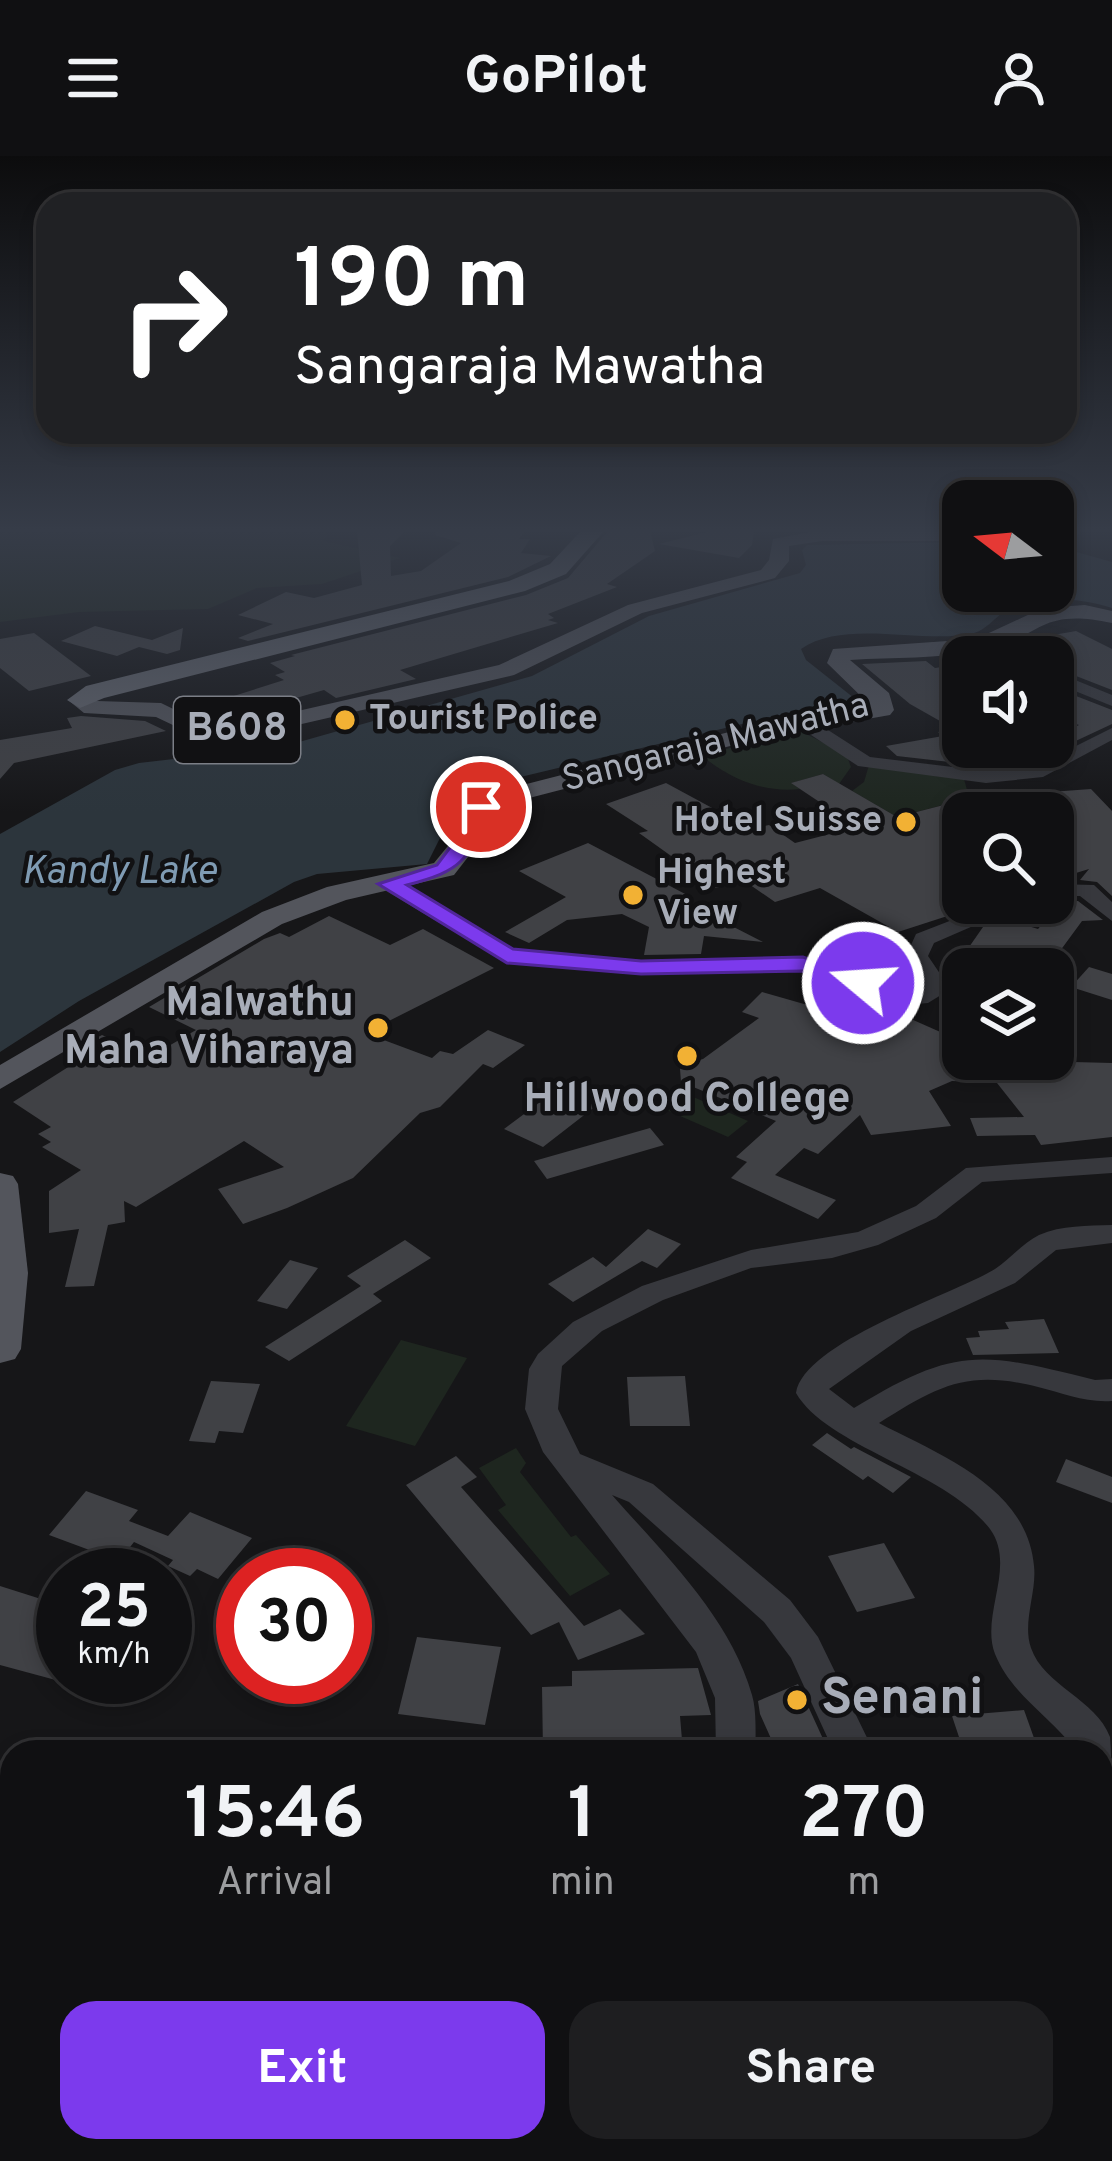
<!DOCTYPE html>
<html lang="en">
<head>
<meta charset="utf-8">
<style>
  :root { --surface:#101012; --page:#1e1e20; --text:#f1f3f6; --muted:#9c9d9f; --line:#303032; --accent:#7c3aed }
  body { margin:0; font-family:Overpass,sans-serif; background:var(--page); color:var(--text); height:100vh; display:flex; flex-direction:column; font-size:45px; white-space:nowrap }
  * { box-sizing:border-box; margin:0 }
  p { font-size:39px; color:var(--muted) }
  .icon { flex:none; width:66px; height:66px; fill:none; stroke:currentColor; stroke-width:2; stroke-linecap:round; stroke-linejoin:round }
  .map { position:relative; flex:1; overflow:hidden }
  .side { position:absolute; left:0px; top:1584px; width:1113px; height:423px; display:flex; flex-direction:column; background:var(--surface); border-radius:36px 36px 0 0; box-shadow:0 6px 18px #0003,0 0 0 3px var(--line) }
  .side>* { flex:none }
  .top-card { position:absolute; left:36px; top:36px; width:1041px; height:252px; border-radius:36px; box-shadow:0 6px 18px #0003,0 0 0 3px var(--line); background:#202124; color:#fff; overflow:hidden }
  .needle { width:78px; rotate:286deg }
  .fabs { position:absolute; left:942px; top:324px; display:grid; gap:24px }
  .fabs a { display:grid; place-items:center; width:132px; height:132px; border-radius:24px; background:var(--surface); box-shadow:0 6px 18px #0003,0 0 0 3px var(--line); font-size:60px }
  .speed { position:absolute; left:36px; top:1392px; display:flex; gap:24px; font-size:60px; font-weight:700; text-align:center }
  .speed>* { display:grid; place-content:center; width:156px; height:156px; border-radius:50%; background:var(--surface); box-shadow:0 6px 18px #0003,0 0 0 3px var(--line); line-height:1 }
  .speed small { font-size:30px; font-weight:400 }
  .speed .limit { border:18px solid #d22; background:#fff; color:#111 }
  .pin { position:absolute; display:grid; place-items:center; width:102px; height:102px; color:#fff; margin:-51px; border:6px solid #fff; border-radius:50%; box-shadow:0 3px 12px #0007 }
  .me { position:absolute; width:132px; margin:-66px; rotate:288deg; stroke-linejoin:round; filter:drop-shadow(0 0 9px #0008) }
  .turn { display:flex; align-items:center; gap:42px; height:252px; padding:0 60px; font-size:54px }
  .turn .icon { width:156px; height:156px; stroke-width:2.5 }
  .turn b { display:block; font-size:84px; line-height:102px }
  .eta { display:flex; justify-content:space-evenly; align-items:center; height:204px; text-align:center }
  .eta b { font-size:72px; font-weight:700; line-height:84px }
  .cta { display:flex; gap:24px; margin-top:auto; padding:24px 60px }
  .cta a { flex:1; height:138px; border-radius:36px; background:var(--accent); color:#fff; font-size:48px; font-weight:700; line-height:138px; text-align:center }
  .cta a+a { background:var(--page); color:var(--text) }
  header { display:flex; justify-content:space-between; align-items:center; height:156px; padding:0 60px; background:var(--surface); font-size:54px; font-weight:700 }
  .map>svg:first-child { display:block }
  .green { fill:#1e261f }
  .water { fill:#2c353c }
  .lines { fill:none; stroke-linecap:round; stroke-linejoin:round }
  .stream { stroke:#2c353c; stroke-width:4.5 }
  .building { fill:#404145 }
  .minor { fill:#37383d; fill-rule:evenodd }
  .major { fill:#53555c; fill-rule:evenodd }
  .highway { fill:#63666e; fill-rule:evenodd }
  .route { fill:#7c3aed; stroke:#51269a; stroke-width:3 }
  .poi-dot { fill:#f2b134; stroke:#111113; stroke-width:4.5 }
  .labels { text-anchor:middle; dominant-baseline:central; stroke-width:9; stroke-linejoin:round; paint-order:stroke }
  .far-poi-label { font-size:36px; font-weight:bold; fill:#a8adb8; stroke:#111113; text-anchor:start }
  .far-street-label { font-size:36px; fill:#a8adb8; stroke:#111113 }
  .shield { fill:#111113; stroke:#7b7e86; stroke-width:3 }
  .shield-label { font-size:39px; font-weight:bold; fill:#a8adb8 }
  .far-water-label { font-size:39px; font-style:italic; fill:#7f9bb3; stroke:#111113 }
  .poi-label { font-size:42px; font-weight:bold; fill:#a8adb8; stroke:#111113; text-anchor:end }
  .near-poi-label { font-size:51px; font-weight:bold; fill:#a8adb8; stroke:#111113; text-anchor:start }
</style>
</head>
<body>
<header><svg class="icon" aria-label="menu" viewBox="0 0 24 24"><path d="M4 6h16M4 12h16M4 18h16"/></svg>GoPilot<svg class="icon" aria-label="person" viewBox="0 0 24 24"><circle cx="12" cy="8" r="4"/><path d="M4 21q1-7 8-7t8 7"/></svg></header>
<div class="map">
<svg width="1112" height="2005" viewBox="0 0 1112 2005">
  <rect width="100%" height="100%" fill="#161618"/>
  <g class="green">
    <path d="M 0,375 L 331,375 L 323,385 L 400,402 L 322,428 L 257,432 L 208,453 L 79,456 L 0,466 Z"/>
    <path d="M 796,573 L 846,598 L 851,611 L 839,628 L 823,618 L 792,627 L 800,633 C 762,637 731,623 702,600 Z"/>
    <path d="M 869,609 L 964,623 L 967,634 L 990,646 L 985,657 L 962,644 L 897,661 L 852,635 L 864,626 Z"/>
    <path d="M 682,936 L 748,965 L 728,981 L 662,952 Z"/>
    <path d="M 401,1184 L 467,1202 L 415,1290 L 346,1270 Z"/>
    <path d="M 516,1292 L 526,1307 L 520,1316 L 571,1381 L 576,1379 L 610,1418 L 570,1440 L 498,1354 L 506,1349 L 479,1312 Z"/>
  </g>
  <path class="water" d="M 963,386 L 963,435 L 1053,435 L 1055,390 L 1112,406 L 1112,452 C 1078,442 1036,437 1004,456 C 994,462 986,474 974,477 C 924,489 845,462 801,493 L 806,504 L 854,542 L 843,549 L 776,560 L 474,632 L 461,640 L 427,708 L 317,718 L 294,726 L 79,845 L 0,896 L 0,678 L 115,614 L 139,607 L 285,590 L 532,520 L 649,460 L 800,417 L 806,409 L 802,394 L 807,389 Z"/>
  <g class="lines">
    <path class="stream" d="M 1053,381 L 1078,375"/>
  </g>
  <g class="building">
    <path d="M 357,375 L 405,375 L 390,390 L 391,420 L 421,415 L 461,387 L 435,379 L 436,375 L 525,375 L 519,383 L 530,383 L 521,397 L 551,400 L 508,421 L 248,485 L 238,482 L 273,468 L 238,459 L 286,436 L 314,442 L 362,429 Z"/>
    <path d="M 608,375 L 650,375 L 655,395 L 607,428 L 617,431 L 548,458 L 554,462 L 548,464 L 558,467 L 400,514 L 416,523 L 336,542 L 324,534 L 243,557 L 221,544 L 284,524 L 275,519 L 285,516 L 270,507 L 295,500 L 291,499 L 526,439 L 568,422 Z"/>
    <path d="M 711,375 L 754,375 L 752,389 L 739,402 L 659,388 Z"/>
    <path d="M 95,470 L 152,484 L 183,472 L 180,494 L 167,498 L 139,491 L 117,500 L 61,485 Z"/>
    <path d="M 1076,475 L 1112,493 L 1112,534 L 1053,511 L 1053,501 L 1038,501 L 1042,481 Z"/>
    <path d="M 34,477 L 91,520 L 29,535 L 0,512 L 0,483 Z"/>
    <path d="M 926,505 L 935,512 L 963,508 L 963,560 L 940,565 L 910,548 L 862,508 Z"/>
    <path d="M 1053,531 L 1112,554 L 1112,568 L 1065,590 L 1053,587 L 1053,582 L 1079,569 L 1053,560 Z"/>
    <path d="M 81,560 L 145,565 L 166,575 L 14,607 L 0,623 L 0,584 L 72,572 L 67,562 Z"/>
    <path d="M 962,571 L 963,591 L 1003,591 L 1021,600 L 976,609 L 897,600 L 886,590 L 943,580 L 938,576 Z"/>
    <path d="M 823,618 L 897,661 L 963,644 L 963,751 L 969,753 L 898,776 L 820,732 L 775,746 L 743,724 L 716,732 L 639,677 L 648,675 L 606,648 L 666,627 L 751,673 L 769,669 L 795,687 L 857,671 L 791,627 Z"/>
    <path d="M 1091,633 L 1112,655 L 1112,740 L 1097,726 L 1080,724 L 1089,713 L 1053,724 L 1053,657 L 975,657 L 974,650 L 1023,638 Z"/>
    <path d="M 588,687 L 689,740 L 679,743 L 763,786 L 704,780 L 701,798 L 644,799 L 649,771 L 622,758 L 567,764 L 529,787 L 505,776 L 566,741 L 519,715 Z"/>
    <path d="M 1062,745 L 1078,745 L 1103,764 L 1082,765 L 1049,810 L 1014,799 L 1011,805 L 967,794 L 983,771 L 1002,762 L 1038,773 Z"/>
    <path d="M 329,760 L 390,789 L 423,773 L 494,812 L 365,877 L 432,902 L 440,895 L 453,898 L 488,874 L 525,889 L 493,912 L 483,908 L 440,951 L 420,957 L 353,1022 L 287,1052 L 243,1068 L 218,1033 L 284,1011 L 244,985 L 136,1051 L 124,1045 L 125,1066 L 108,1069 L 94,1130 L 65,1131 L 79,1073 L 49,1077 L 49,1035 L 81,1014 L 42,991 L 51,986 L 38,978 L 51,971 L 13,946 L 84,901 L 73,895 L 102,879 L 150,901 L 196,874 L 149,851 L 264,783 L 280,777 L 289,781 Z"/>
    <path d="M 849,773 L 914,822 L 898,827 L 887,824 L 839,786 Z"/>
    <path d="M 1089,811 L 1112,818 L 1112,844 L 1071,831 Z"/>
    <path d="M 762,836 L 818,852 L 827,843 L 867,856 L 877,848 L 963,886 L 963,903 L 1112,907 L 1112,981 L 1041,989 L 1035,979 L 977,980 L 970,962 L 1024,961 L 997,927 L 952,925 L 929,935 L 951,970 L 871,979 L 860,959 L 818,998 L 804,992 L 775,1019 L 836,1044 L 818,1063 L 731,1022 L 747,1006 L 736,1001 L 776,965 L 681,926 L 680,913 L 686,908 L 703,903 L 759,862 L 742,856 Z"/>
    <path d="M 563,929 L 601,946 L 543,991 L 504,973 Z"/>
    <path d="M 650,972 L 664,989 L 547,1023 L 534,1005 Z"/>
    <path d="M 648,1073 L 681,1088 L 657,1112 L 642,1105 L 573,1146 L 548,1128 L 593,1101 L 606,1111 Z"/>
    <path d="M 405,1084 L 431,1102 L 373,1138 L 382,1145 L 289,1205 L 265,1191 L 361,1130 L 347,1120 Z"/>
    <path d="M 290,1104 L 318,1112 L 287,1153 L 257,1145 Z"/>
    <path d="M 1044,1163 L 1059,1197 L 973,1199 L 966,1182 L 980,1181 L 978,1175 L 1009,1173 L 1005,1166 Z"/>
    <path d="M 685,1220 L 690,1270 L 630,1270 L 627,1221 Z"/>
    <path d="M 211,1225 L 260,1228 L 243,1277 L 219,1275 L 215,1287 L 189,1285 Z"/>
    <path d="M 827,1277 L 851,1293 L 854,1291 L 911,1321 L 893,1337 L 868,1320 L 863,1324 L 812,1289 Z"/>
    <path d="M 456,1300 L 477,1321 L 461,1331 L 584,1470 L 620,1453 L 645,1478 L 578,1504 L 559,1466 L 531,1479 L 406,1329 Z"/>
    <path d="M 1066,1303 L 1112,1321 L 1112,1347 L 1056,1326 Z"/>
    <path d="M 86,1335 L 138,1354 L 129,1365 L 168,1380 L 190,1356 L 252,1382 L 218,1423 L 197,1413 L 190,1420 L 168,1410 L 173,1404 L 134,1386 L 119,1405 L 49,1379 Z"/>
    <path d="M 884,1387 L 915,1442 L 857,1456 L 828,1400 Z"/>
    <path d="M 0,1430 L 63,1450 L 63,1526 L 0,1509 Z"/>
    <path d="M 417,1481 L 501,1491 L 485,1569 L 398,1558 Z"/>
    <path d="M 698,1512 L 711,1559 L 680,1560 L 683,1596 L 543,1596 L 542,1531 L 572,1530 L 572,1515 Z"/>
    <path d="M 798,1528 L 808,1550 L 829,1596 L 777,1596 L 760,1558 L 758,1545 Z"/>
    <path d="M 1024,1554 L 1039,1596 L 964,1596 L 952,1560 Z"/>
  </g>
  <g class="lines">
    <g class="minor">
      <path d="M 986,482 L 998,482 L 1020,501 L 1002,501 L 986,488 Z"/>
      <path d="M 1053,515 L 1112,539 L 1112,550 L 1053,526 Z"/>
      <path d="M 802,565 L 814,565 L 870,601 L 986,615 L 1032,612 L 1112,572 L 1112,584 L 1043,621 L 986,627 L 858,610 L 802,573 Z"/>
      <path d="M 388,722 L 512,794 L 641,804 L 803,801 L 907,835 L 923,828 L 906,800 L 916,778 L 996,747 L 1026,747 L 934,787 L 928,800 L 947,828 L 941,839 L 928,847 L 905,849 L 801,815 L 641,818 L 507,807 L 381,732 L 381,724 Z"/>
      <path d="M 1053,728 L 1094,729 L 1112,746 L 1112,765 L 1080,740 L 1053,740 Z"/>
      <path d="M 1112,1001 L 1112,1017 L 982,1026 L 936,1062 L 878,1089 L 832,1102 L 751,1112 L 663,1144 L 602,1175 L 562,1210 L 558,1253 L 580,1298 L 653,1328 L 790,1444 L 818,1481 L 874,1596 L 834,1596 L 791,1502 L 764,1466 L 629,1346 L 612,1339 C 664,1398 730,1461 752,1539 C 757,1556 755,1578 756,1596 L 716,1596 L 715,1542 L 696,1496 L 543,1296 L 525,1253 L 529,1213 L 538,1198 L 573,1166 L 642,1130 L 751,1094 L 858,1076 L 916,1050 L 966,1012 Z"/>
      <path d="M 1112,1069 L 1112,1087 L 1056,1094 L 1015,1127 L 911,1175 L 829,1233 L 854,1252 C 957,1189 982,1196 1095,1224 L 1112,1223 L 1112,1245 C 1086,1247 1063,1237 1038,1231 C 967,1213 938,1230 879,1267 C 940,1299 1027,1331 1034,1410 C 1037,1436 1022,1466 1031,1492 C 1044,1530 1096,1543 1110,1581 C 1112,1603 1112,1656 1112,1682 L 1101,1678 L 1101,1596 L 1077,1596 C 1052,1561 1012,1540 995,1498 C 980,1459 1017,1410 990,1373 C 946,1315 827,1291 796,1237 C 804,1186 952,1139 995,1113 C 1010,1103 1023,1087 1039,1079 C 1062,1069 1087,1070 1112,1069 Z"/>
      <path d="M 12,1890 L 12,1943 L 0,1948 L 0,1895 Z"/>
      <path d="M 1042,1995 L 1090,1995 L 1094,2005 L 1046,2005 Z"/>
    </g>
    <g class="major">
      <path d="M 815,375 L 963,375 L 963,385 L 822,385 L 789,390 L 789,405 L 775,422 L 642,457 L 514,519 L 250,580 L 196,580 L 156,561 L 84,557 L 68,544 L 80,537 L 97,545 L 161,547 L 202,567 L 250,566 L 499,509 L 628,449 L 761,414 L 769,404 L 773,383 Z"/>
      <path d="M 1085,449 L 1112,455 L 1112,467 C 1035,450 1040,485 980,495 C 938,503 893,501 850,504 L 889,537 L 894,554 L 890,559 L 765,581 L 502,649 L 486,662 L 479,687 L 454,719 L 346,744 L 282,768 L 0,933 L 0,909 L 262,756 L 327,731 L 434,707 L 452,685 L 465,653 L 484,639 L 764,567 L 870,549 L 827,507 L 833,493 L 976,483 L 1043,452 Z"/>
      <path d="M 0,1017 L 13,1020 L 18,1028 L 28,1117 L 21,1193 L 15,1203 L 0,1207 Z"/>
    </g>
    <path class="highway" d="M 581,375 L 604,375 L 566,418 L 525,435 L 104,542 L 80,552 L 67,544 L 86,530 L 509,425 L 550,408 Z"/>
  </g>
  <linearGradient id="sky" x2="0" y2="1"><stop stop-color="#0c0c0d"/><stop offset="0.57" stop-color="#363c48"/><stop offset="1" stop-color="#363c48" stop-opacity="0"/></linearGradient>
  <rect width="1112" height="656" fill="url(#sky)"/>
  <path class="route" d="M 481,645 L 491,651 C 467,705 464,714 407,729 L 513,793 L 641,805 L 803,801 L 875,827 L 863,834 L 802,815 L 641,818 L 507,807 L 378,728 L 437,709 L 455,685 L 474,647 Z"/>
  <g class="poi-dot">
    <circle cx="345" cy="564" r="12"/>
    <circle cx="906" cy="666" r="12"/>
    <circle cx="633" cy="739" r="12"/>
    <circle cx="378" cy="872" r="12"/>
    <circle cx="687" cy="900" r="12"/>
    <circle cx="797" cy="1544" r="12"/>
  </g>
  <g class="labels">
    <g class="far-poi-label">
      <text x="369" y="564">Tourist Police</text>
      <text x="882" y="666" text-anchor="end">Hotel Suisse</text>
      <text x="657" y="718">Highest<tspan x="657" dy="41">View</tspan></text>
    </g>
    <g class="far-street-label">
      <text transform="translate(716 588) rotate(-14)">Sangaraja Mawatha</text>
    </g>
    <rect class="shield" x="174" y="541" width="126" height="66" rx="9"/>
    <g class="shield-label">
      <text x="237" y="574">B608</text>
    </g>
    <g class="far-water-label">
      <text x="119" y="717">Kandy Lake</text>
    </g>
    <g class="poi-label">
      <text x="354" y="848">Malwathu<tspan x="354" dy="48">Maha Viharaya</tspan></text>
      <text x="687" y="944" text-anchor="middle">Hillwood College</text>
    </g>
    <g class="near-poi-label">
      <text x="821" y="1544">Senani</text>
    </g>
  </g>
</svg>
<div class="fabs">
<a><svg class="needle" viewBox="-14 -14 28 28"><path d="M0-13l5 13h-10z" fill="#e53935"/><path d="M0 13l5-13h-10z" fill="#9c9d9f"/></svg></a>
<a><svg class="icon" aria-label="sound" viewBox="0 0 24 24"><path d="M4 9h4l5-4v14l-5-4H4zM17 9q2 3 0 6"/></svg></a>
<a><svg class="icon" aria-label="search" viewBox="0 0 24 24"><circle cx="10" cy="10" r="6"/><path d="M15 15l6 6"/></svg></a>
<a><svg class="icon" aria-label="layers" viewBox="0 0 24 24"><path d="M12 4l9 5-9 5-9-5zM3 14l9 5 9-5"/></svg></a>
</div>
<div class="speed"><div>25<small>km/h</small></div><div class="limit">30</div></div>
<div class="pin" style="left:481px;top:651px;background:#d93025"><svg class="icon" aria-label="arrive" viewBox="0 0 24 24"><path d="M6 21V4h12l-3 4 3 4H6"/></svg></div>
<svg class="me" style="left:863px;top:827px" viewBox="-20 -20 40 40"><circle r="17" fill="#7c3aed" stroke="#fff" stroke-width="3"/><path d="M0-11L8 9 0 5-8 9z" fill="#fff"/></svg>
<div class="top-card">
<div class="turn"><svg class="icon" aria-label="right" viewBox="0 0 24 24"><path d="M7 20v-9h11M14 6l5 5-5 5"/></svg><div><b>190 m</b>Sangaraja Mawatha</div></div>
</div>
<section class="side">
<div class="eta">
<div><b>15:46</b><p>Arrival</p></div>
<div><b>1</b><p>min</p></div>
<div><b>270</b><p>m</p></div>
</div>
<div class="cta"><a>Exit</a><a>Share</a></div>
</section>
</div>
</body>
</html>
